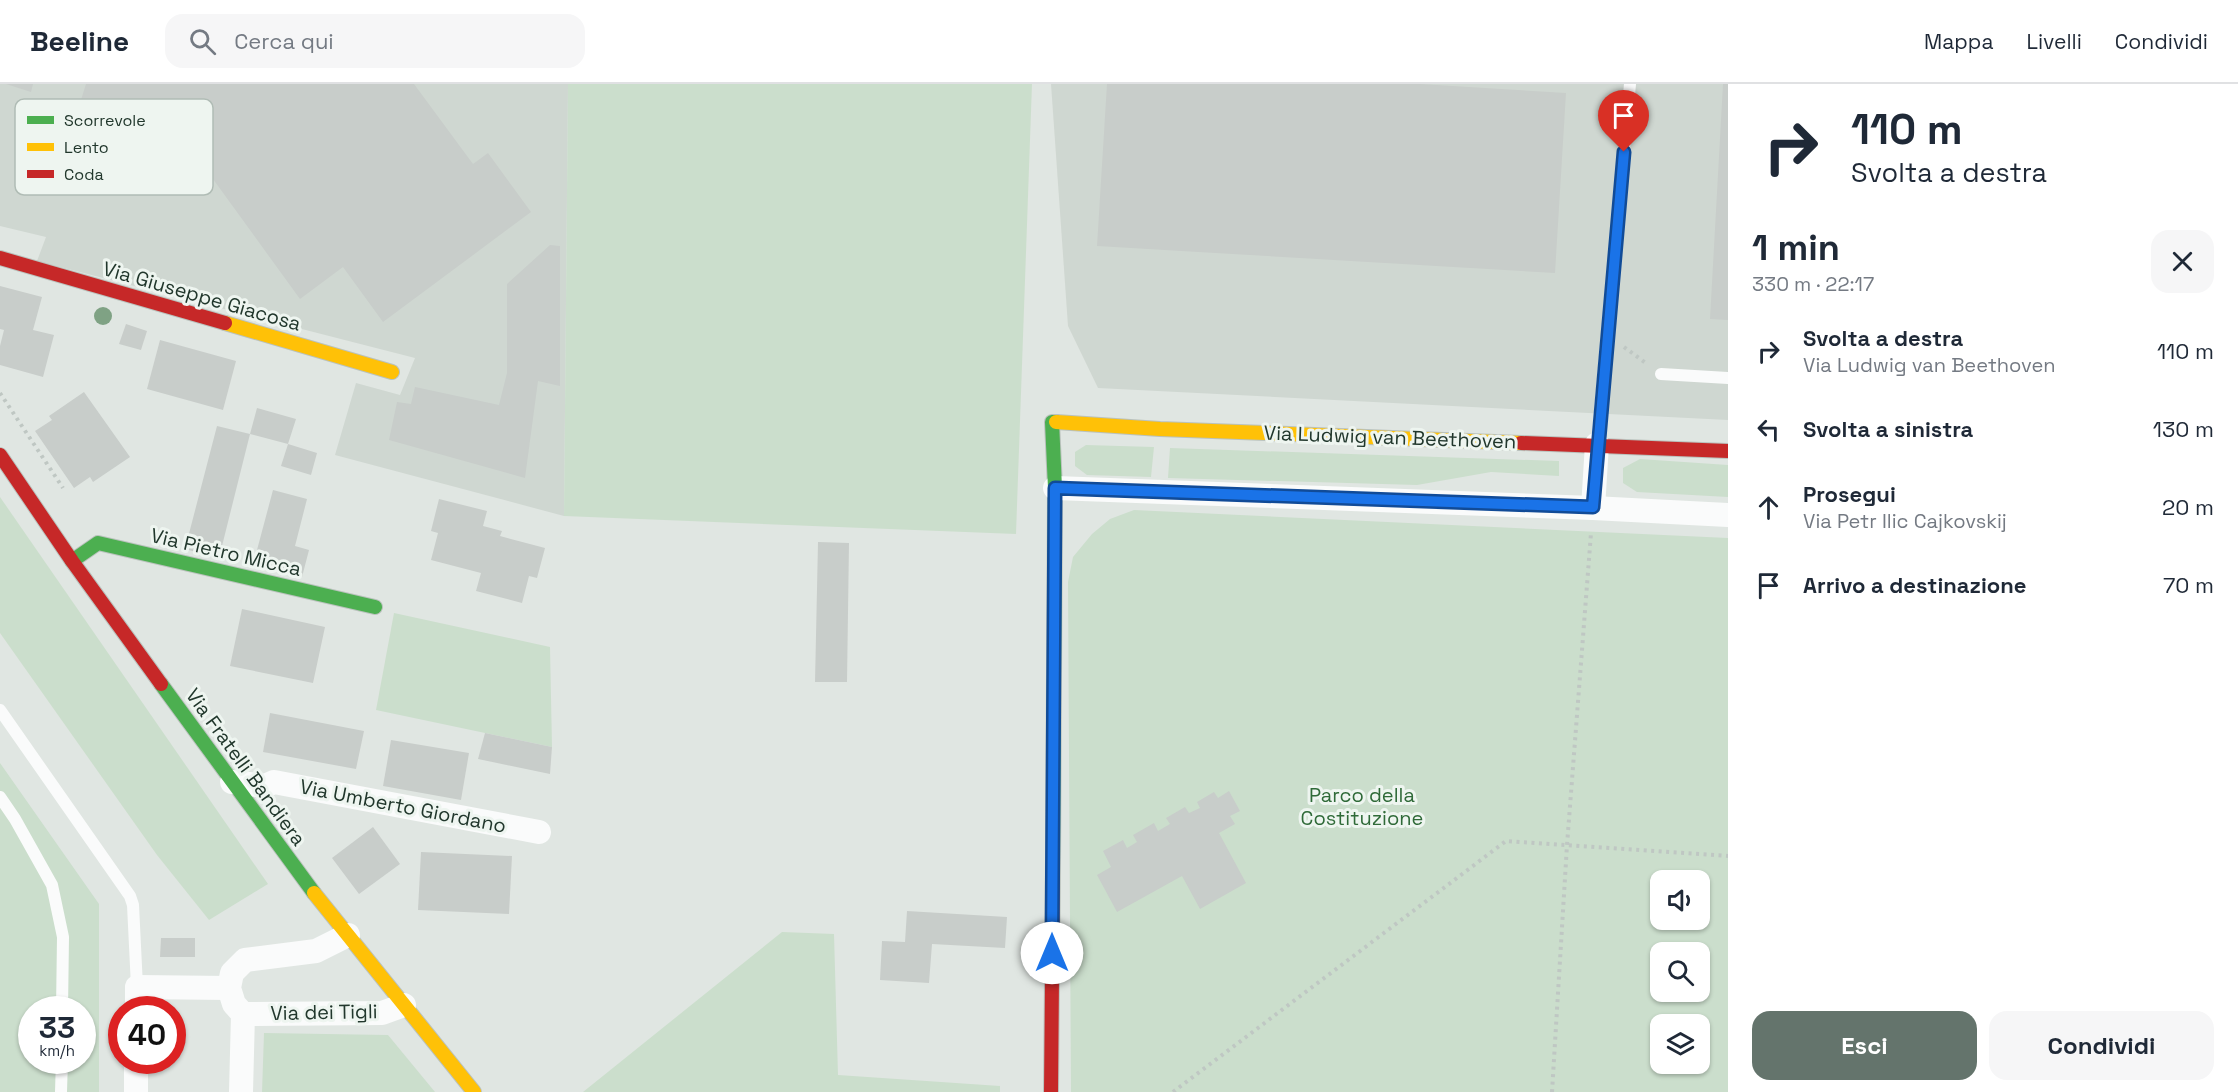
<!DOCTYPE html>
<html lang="it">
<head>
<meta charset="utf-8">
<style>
  :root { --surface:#fff; --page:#f6f6f7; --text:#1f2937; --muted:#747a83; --line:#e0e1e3; --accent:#64746c }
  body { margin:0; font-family:"Space Grotesk",sans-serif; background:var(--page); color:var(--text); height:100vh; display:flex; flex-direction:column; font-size:22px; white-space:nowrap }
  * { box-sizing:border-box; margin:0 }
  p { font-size:20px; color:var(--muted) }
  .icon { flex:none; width:33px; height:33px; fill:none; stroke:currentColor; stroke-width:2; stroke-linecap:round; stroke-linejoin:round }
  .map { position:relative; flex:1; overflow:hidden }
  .drawer { display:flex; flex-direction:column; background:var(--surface); width:510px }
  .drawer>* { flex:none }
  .banner { background:#fff; color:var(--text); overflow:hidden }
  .controls { position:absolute; left:1650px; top:786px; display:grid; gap:12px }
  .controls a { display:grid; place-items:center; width:60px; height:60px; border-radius:12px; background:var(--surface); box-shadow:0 2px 4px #0004; font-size:30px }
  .speed { position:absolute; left:18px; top:912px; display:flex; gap:12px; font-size:30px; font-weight:700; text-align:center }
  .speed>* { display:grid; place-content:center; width:78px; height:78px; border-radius:50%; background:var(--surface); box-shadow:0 2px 4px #0004; line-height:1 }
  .speed small { font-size:15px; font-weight:400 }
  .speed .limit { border:9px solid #d22; background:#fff; color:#111 }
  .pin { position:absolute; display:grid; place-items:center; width:51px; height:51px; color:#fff; margin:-62px -26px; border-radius:50% 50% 50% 0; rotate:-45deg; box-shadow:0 0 6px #0007 }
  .pin .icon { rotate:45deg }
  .me { position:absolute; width:66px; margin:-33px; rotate:0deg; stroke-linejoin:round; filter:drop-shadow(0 0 4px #0008) }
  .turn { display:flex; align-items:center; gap:21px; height:126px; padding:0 24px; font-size:27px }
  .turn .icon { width:78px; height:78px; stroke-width:2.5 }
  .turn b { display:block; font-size:42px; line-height:51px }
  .round { display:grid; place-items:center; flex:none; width:63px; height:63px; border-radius:18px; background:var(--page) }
  .head { display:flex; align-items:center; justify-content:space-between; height:102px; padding:0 24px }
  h1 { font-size:36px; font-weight:600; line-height:45px }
  .button { display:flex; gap:12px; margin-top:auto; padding:12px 24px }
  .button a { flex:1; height:69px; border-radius:18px; background:var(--accent); color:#fff; font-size:24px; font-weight:600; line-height:69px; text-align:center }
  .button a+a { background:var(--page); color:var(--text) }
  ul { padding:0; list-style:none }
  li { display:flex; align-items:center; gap:18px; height:78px; padding:0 24px }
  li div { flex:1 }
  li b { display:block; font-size:22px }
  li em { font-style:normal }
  header { display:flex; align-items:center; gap:36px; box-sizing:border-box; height:84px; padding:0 30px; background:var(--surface); border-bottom:2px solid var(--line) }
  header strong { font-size:28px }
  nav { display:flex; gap:33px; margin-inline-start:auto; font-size:21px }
  .search { width:420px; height:54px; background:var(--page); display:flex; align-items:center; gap:15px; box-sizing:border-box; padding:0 21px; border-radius:18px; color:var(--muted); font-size:22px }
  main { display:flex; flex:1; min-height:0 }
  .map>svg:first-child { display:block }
  .built { fill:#cfd7d1 }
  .green { fill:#cbdecc; fill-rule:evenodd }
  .building { fill:#c8cdca }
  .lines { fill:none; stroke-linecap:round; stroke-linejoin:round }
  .fast-casing { stroke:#bac2bd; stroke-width:16 }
  .slow-casing { stroke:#bac2bd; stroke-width:16 }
  .jam-casing { stroke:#bac2bd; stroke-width:16 }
  .path { stroke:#bfc7c3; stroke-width:4; stroke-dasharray:3 4.5; stroke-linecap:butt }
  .lane { stroke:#fafbfb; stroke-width:12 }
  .street { stroke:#fafbfb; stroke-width:24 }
  .fast { stroke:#4caf50; stroke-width:14 }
  .slow { stroke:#ffc107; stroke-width:14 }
  .jam { stroke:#c62828; stroke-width:14 }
  .tree { fill:#7fa284 }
  .route-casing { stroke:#114b97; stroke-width:15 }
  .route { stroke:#1a73e8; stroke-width:10 }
  .labels { text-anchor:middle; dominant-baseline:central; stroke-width:6; stroke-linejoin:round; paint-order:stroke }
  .street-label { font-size:20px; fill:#21372c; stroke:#eef5f0 }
  .park-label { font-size:20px; fill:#2f6a38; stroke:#eef5f0 }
  .key { fill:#eef5f0; stroke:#b0bcb5; stroke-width:1.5 }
  .key-label { font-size:16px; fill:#21372c }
</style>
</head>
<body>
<header>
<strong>Beeline</strong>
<div class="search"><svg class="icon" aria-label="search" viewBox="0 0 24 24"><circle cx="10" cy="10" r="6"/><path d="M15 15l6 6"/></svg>Cerca qui</div>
<nav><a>Mappa</a><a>Livelli</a><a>Condividi</a></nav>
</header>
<main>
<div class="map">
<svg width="1728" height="1008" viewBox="0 0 1728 1008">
  <rect width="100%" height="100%" fill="#e0e6e2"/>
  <g class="built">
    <path d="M 0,0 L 568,0 L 564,432 L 335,371 L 356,299 L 400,311 L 415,274 L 37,177 L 46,153 L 0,142 Z"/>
    <path d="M 1051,0 L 1728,0 L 1728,336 L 1098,304 L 1068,242 Z"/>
  </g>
  <g class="green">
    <path d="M 568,0 L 1032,0 L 1016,450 L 564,432 Z"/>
    <path d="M 1086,361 L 1154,363 L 1151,393 L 1087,391 L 1075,382 L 1075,368 Z"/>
    <path d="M 1170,364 L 1559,377 L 1559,392 L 1491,388 L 1417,401 L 1168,394 Z"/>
    <path d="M 1640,375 L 1728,381 L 1728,413 L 1637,408 L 1623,399 L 1623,384 Z"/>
    <path d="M 0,413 L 268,800 L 209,836 L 157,771 L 0,549 Z"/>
    <path d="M 1134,426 L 1728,454 L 1728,1008 L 1071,1008 L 1068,498 L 1073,473 L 1092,450 L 1110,435 ZM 1660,796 L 1700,796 L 1700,836 L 1660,836 ZM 1660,868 L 1700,868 L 1700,908 L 1660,908 ZM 1660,940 L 1700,940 L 1700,980 L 1660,980 Z"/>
    <path d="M 394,529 L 550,563 L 552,663 L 376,626 Z"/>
    <path d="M 0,679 L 99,820 L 99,1008 L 0,1008 ZM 32,926 L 82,926 L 82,976 L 32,976 Z"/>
    <path d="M 782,848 L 834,850 L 838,991 L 1000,1002 L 1000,1008 L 583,1008 Z"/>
    <path d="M 264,949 L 388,951 L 435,1008 L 262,1008 Z"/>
  </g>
  <g class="building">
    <path d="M 6,0 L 33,0 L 31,8 Z"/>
    <path d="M 86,0 L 414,0 L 473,80 L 488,69 L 531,128 L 383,238 L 343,183 L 300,215 L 197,73 L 152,104 L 83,84 L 98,42 L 75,35 Z"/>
    <path d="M 1107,0 L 1420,0 L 1566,9 L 1555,189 L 1097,162 Z"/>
    <path d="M 1723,0 L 1728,0 L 1728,236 L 1710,235 Z"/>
    <path d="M 550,161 L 560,162 L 560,302 L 538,297 L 525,394 L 389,356 L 397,318 L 411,320 L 415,303 L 499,321 L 507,289 L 507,200 Z"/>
    <path d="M 0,202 L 42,213 L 33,246 L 54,251 L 43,293 L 0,281 L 0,262 L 4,246 L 0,245 Z"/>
    <path d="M 126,240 L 147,247 L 141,266 L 119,260 Z"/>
    <path d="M 160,256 L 236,277 L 223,326 L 147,305 Z"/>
    <path d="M 84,308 L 130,373 L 93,398 L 90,393 L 74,404 L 35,347 L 52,336 L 49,332 Z"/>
    <path d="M 257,324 L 296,335 L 288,360 L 250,350 L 219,474 L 185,465 L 217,342 L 250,350 Z"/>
    <path d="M 288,360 L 317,369 L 311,391 L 281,382 Z"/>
    <path d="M 273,406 L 307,415 L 295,462 L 309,466 L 302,493 L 253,481 Z"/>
    <path d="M 439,415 L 487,427 L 483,442 L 502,447 L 500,452 L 545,464 L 537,494 L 529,492 L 522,519 L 476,507 L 481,489 L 431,476 L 438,449 L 431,447 Z"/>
    <path d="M 818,458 L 849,459 L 847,598 L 815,598 Z"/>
    <path d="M 242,525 L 325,543 L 313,599 L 230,582 Z"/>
    <path d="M 270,629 L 364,647 L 356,685 L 263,668 Z"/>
    <path d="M 485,649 L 552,663 L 550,690 L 478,675 Z"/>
    <path d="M 391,656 L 469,669 L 461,716 L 383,702 Z"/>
    <path d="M 1229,707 L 1240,727 L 1230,732 L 1235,740 L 1219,749 L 1246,799 L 1200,825 L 1182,792 L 1117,828 L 1097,791 L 1111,783 L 1103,767 L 1123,756 L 1127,764 L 1137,758 L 1133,751 L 1154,739 L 1158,747 L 1170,740 L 1166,734 L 1185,723 L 1189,729 L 1200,724 L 1197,718 L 1214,708 L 1218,714 Z"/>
    <path d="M 373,743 L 400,780 L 359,810 L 332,774 Z"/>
    <path d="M 421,768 L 512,772 L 509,830 L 418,826 Z"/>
    <path d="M 907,827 L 1007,833 L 1005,864 L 932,860 L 929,899 L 880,896 L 882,857 L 905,858 Z"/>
    <path d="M 161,854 L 195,854 L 195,873 L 160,873 Z"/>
  </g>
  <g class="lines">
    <g class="fast-casing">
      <g id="fast">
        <path d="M 72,477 L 98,459 L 375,523"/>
        <path d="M 161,600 L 314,809"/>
        <path d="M 1053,777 L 1055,404 L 1052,338 L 1056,338"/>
      </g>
    </g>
    <g class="slow-casing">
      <g id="slow">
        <path d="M 225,239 L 392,288"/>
        <path d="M 1056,338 L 1160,345 L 1521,359"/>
        <path d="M 314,809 L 474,1008"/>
      </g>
    </g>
    <g class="jam-casing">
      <g id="jam">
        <path d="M 0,174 L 225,239"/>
        <path d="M 1521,359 L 1728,367"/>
        <path d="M 0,371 L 72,477 L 161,600"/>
        <path d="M 1051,1008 L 1053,777"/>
      </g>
    </g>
    <g class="path">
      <path d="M 1624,263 L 1647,280"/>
      <path d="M 0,309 L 63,404"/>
      <path d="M 1173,1008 L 1506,757 L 1728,772"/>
      <path d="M 1552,1008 L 1567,761 L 1591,449"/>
    </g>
    <g class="lane">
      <path d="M 1661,290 L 1728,294"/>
      <path d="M 1597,360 L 1630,0"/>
      <path d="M 0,626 L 130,812 L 133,821 L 137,903"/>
      <path d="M 0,713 L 15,735 L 52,801 L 63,853 L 62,926"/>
      <path d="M 61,1008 L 62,976"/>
    </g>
    <g class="street">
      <path d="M 1055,404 L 1593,424 L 1728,431"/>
      <path d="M 1593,424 L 1597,360"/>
      <path d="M 232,698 L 265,702 L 274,698 L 539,748"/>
      <path d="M 137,926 L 137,903 L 229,904"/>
      <path d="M 243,930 L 382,929 L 404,921"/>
      <path d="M 136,1008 L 136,976"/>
      <path d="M 241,1008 L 243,930 L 234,920 L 229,904 L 232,889 L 245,876 L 316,867 L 348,851"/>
    </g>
    <use href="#fast" class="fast"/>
    <use href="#slow" class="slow"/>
    <use href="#jam" class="jam"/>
  </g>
  <circle class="tree" cx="103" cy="232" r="9"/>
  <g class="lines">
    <g class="route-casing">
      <path id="route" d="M 1052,869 L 1055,404 L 1593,423 L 1624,68"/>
    </g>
    <use href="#route" class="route"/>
  </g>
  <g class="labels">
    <g class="street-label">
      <text transform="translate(202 212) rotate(16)">Via Giuseppe Giacosa</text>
      <text transform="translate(1390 353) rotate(2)">Via Ludwig van Beethoven</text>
      <text transform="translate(226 468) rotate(13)">Via Pietro Micca</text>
      <text transform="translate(246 683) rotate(54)">Via Fratelli Bandiera</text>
      <text transform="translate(403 722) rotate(11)">Via Umberto Giordano</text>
      <text transform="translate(324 928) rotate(-1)">Via dei Tigli</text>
    </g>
    <g class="park-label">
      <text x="1362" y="711">Parco della<tspan x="1362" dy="23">Costituzione</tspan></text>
    </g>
  </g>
  <rect x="15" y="15" width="198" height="96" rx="9" class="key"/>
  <rect x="27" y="32" width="27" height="8" fill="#4caf50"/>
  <rect x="27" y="59" width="27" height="8" fill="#ffc107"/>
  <rect x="27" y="86" width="27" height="8" fill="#c62828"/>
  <g class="key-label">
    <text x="64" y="42">Scorrevole</text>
    <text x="64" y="69">Lento</text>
    <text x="64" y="96">Coda</text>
  </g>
</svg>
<div class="controls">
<a><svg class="icon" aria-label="sound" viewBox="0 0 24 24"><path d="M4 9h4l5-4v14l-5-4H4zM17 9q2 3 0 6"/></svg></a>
<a><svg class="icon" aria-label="search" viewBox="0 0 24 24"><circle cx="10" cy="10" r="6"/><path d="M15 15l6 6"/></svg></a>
<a><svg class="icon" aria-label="layers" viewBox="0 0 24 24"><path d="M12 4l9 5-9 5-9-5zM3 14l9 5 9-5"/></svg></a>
</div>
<div class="speed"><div>33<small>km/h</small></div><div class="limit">40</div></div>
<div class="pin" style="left:1624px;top:68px;background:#d93025"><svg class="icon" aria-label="arrive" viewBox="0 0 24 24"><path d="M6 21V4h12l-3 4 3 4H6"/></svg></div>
<svg class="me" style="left:1052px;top:869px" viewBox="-20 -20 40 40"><circle r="19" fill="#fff"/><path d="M0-13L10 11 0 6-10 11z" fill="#1a73e8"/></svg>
</div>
<section class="drawer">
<div class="banner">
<div class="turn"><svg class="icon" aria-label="right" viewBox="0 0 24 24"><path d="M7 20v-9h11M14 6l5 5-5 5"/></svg><div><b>110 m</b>Svolta a destra</div></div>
</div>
<div class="head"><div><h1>1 min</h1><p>330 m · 22:17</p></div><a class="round"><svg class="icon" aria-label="close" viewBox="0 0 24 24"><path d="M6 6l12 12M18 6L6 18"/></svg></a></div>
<ul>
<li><svg class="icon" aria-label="right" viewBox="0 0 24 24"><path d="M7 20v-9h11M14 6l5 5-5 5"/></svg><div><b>Svolta a destra</b><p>Via Ludwig van Beethoven</p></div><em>110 m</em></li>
<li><svg class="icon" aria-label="left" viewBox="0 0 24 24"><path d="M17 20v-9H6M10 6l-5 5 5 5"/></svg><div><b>Svolta a sinistra</b></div><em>130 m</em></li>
<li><svg class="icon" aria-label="ahead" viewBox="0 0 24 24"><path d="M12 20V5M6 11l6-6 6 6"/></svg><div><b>Prosegui</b><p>Via Petr Ilic Cajkovskij</p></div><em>20 m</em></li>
<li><svg class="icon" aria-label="arrive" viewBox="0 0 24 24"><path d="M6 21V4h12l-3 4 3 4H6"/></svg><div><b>Arrivo a destinazione</b></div><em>70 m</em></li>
</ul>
<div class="button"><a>Esci</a><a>Condividi</a></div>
</section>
</main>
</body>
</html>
